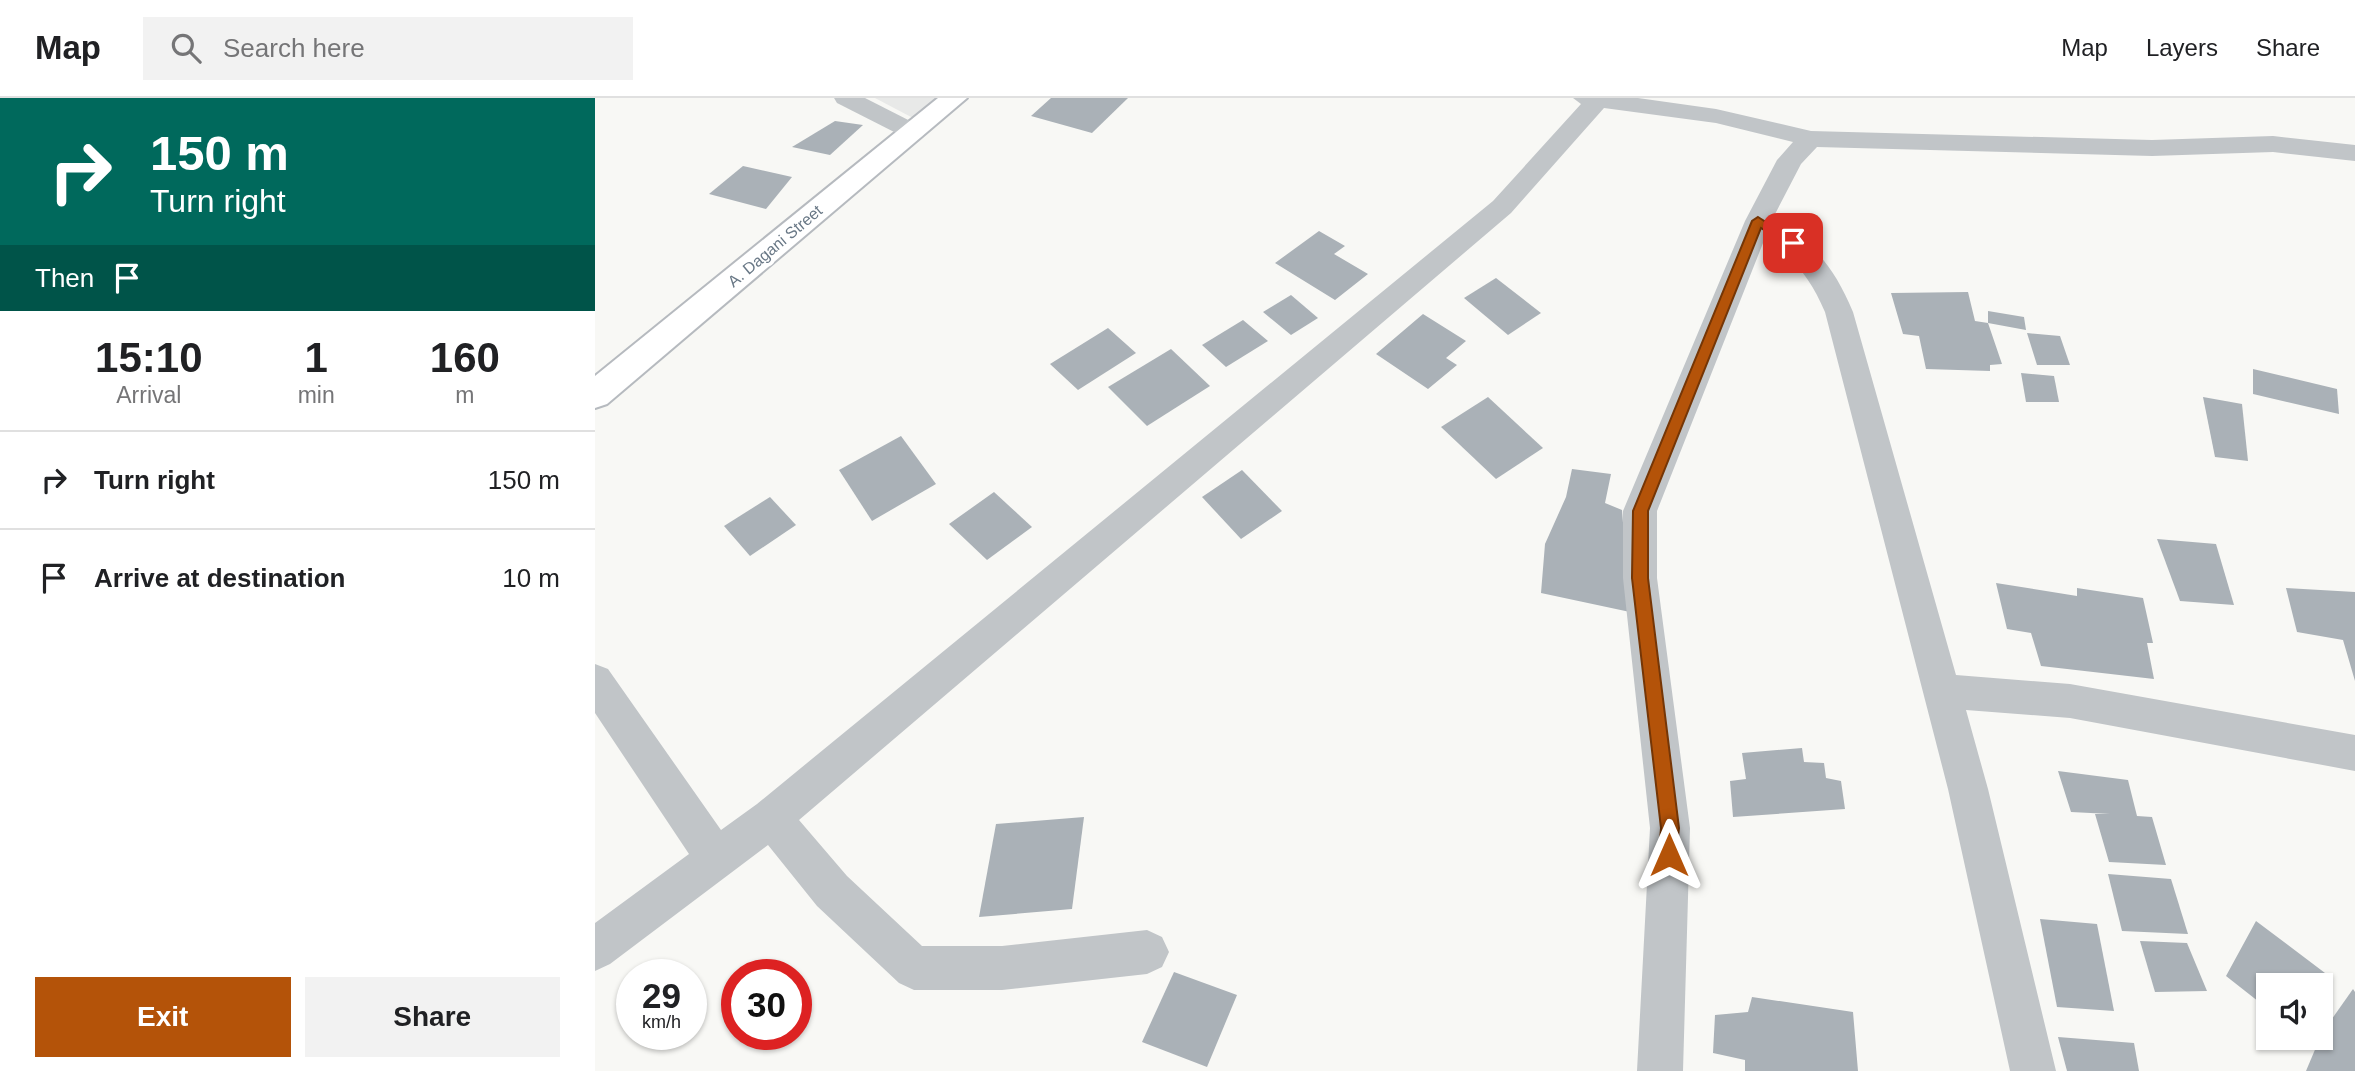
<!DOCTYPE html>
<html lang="en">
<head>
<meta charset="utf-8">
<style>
  :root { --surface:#fff; --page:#f2f2f2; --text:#202124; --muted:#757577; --line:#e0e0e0; --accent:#b45309 }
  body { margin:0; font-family:Helvetica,sans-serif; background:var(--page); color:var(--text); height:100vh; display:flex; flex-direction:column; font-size:26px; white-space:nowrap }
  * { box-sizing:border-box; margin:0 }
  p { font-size:23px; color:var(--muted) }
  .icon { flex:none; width:38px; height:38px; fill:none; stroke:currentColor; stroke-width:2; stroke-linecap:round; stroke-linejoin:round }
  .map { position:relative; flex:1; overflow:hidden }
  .sheet { display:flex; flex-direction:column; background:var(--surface); width:595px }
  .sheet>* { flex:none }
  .banner { background:#00695c; color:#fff; overflow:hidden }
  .fabs { position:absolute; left:1661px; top:875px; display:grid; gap:14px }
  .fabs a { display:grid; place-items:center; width:77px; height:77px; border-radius:0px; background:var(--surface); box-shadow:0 2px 5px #0004; font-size:35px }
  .speed { position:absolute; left:21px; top:861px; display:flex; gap:14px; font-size:35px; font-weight:700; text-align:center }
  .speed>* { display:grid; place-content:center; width:91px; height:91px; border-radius:50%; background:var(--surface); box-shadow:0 2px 5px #0004; line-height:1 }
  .speed small { font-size:18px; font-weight:400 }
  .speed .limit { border:10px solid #d22; background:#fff; color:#111 }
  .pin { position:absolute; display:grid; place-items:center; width:60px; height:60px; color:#fff; margin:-30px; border-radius:14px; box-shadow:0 4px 10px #0006 }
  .me { position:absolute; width:77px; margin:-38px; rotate:0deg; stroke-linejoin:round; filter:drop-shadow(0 0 5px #0008) }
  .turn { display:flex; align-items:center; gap:24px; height:147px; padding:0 35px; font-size:32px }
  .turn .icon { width:91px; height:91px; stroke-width:2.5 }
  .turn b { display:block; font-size:49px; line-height:60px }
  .then { display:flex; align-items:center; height:66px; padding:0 35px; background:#0003; gap:14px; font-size:26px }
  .eta { display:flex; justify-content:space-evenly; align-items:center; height:119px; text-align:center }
  .eta b { font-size:42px; font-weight:700; line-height:49px }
  .button { display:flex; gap:14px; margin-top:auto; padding:14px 35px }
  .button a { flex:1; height:80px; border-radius:0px; background:var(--accent); color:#fff; font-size:28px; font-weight:700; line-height:80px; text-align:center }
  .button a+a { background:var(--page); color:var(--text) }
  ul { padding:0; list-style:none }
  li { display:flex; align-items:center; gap:21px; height:98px; padding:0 35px; border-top:2px solid var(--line) }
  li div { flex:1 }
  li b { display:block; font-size:26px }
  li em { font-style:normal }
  header { display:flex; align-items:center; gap:42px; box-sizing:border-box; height:98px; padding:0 35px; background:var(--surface); border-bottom:2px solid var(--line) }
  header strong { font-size:33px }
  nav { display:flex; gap:38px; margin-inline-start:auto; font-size:24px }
  .search { width:490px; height:63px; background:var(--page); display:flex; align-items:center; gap:18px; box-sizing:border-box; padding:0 24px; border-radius:0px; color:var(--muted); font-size:26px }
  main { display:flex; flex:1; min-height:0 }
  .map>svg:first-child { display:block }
  .built { fill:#e8e9e8 }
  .building { fill:#aab1b7 }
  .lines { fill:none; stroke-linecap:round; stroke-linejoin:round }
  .secondary-casing { stroke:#b6babf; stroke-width:4 }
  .street { fill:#c1c5c8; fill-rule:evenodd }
  .secondary { fill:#fff; fill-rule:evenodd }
  .route { fill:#b45309; stroke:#753606; stroke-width:2 }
  .labels { text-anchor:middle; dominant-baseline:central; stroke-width:7; stroke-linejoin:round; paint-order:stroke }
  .far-street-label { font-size:16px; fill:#687785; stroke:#fff }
</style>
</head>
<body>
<header>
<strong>Map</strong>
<div class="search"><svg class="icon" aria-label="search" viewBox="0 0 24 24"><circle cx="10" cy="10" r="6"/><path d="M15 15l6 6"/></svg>Search here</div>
<nav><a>Map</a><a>Layers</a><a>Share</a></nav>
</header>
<main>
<section class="sheet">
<div class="banner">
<div class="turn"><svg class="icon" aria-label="right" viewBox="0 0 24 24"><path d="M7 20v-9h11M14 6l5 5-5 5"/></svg><div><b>150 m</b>Turn right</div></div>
<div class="then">Then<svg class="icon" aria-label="arrive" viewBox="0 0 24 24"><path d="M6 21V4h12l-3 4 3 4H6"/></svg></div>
</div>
<div class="eta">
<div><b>15:10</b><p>Arrival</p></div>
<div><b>1</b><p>min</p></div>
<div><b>160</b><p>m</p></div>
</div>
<ul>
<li><svg class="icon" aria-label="right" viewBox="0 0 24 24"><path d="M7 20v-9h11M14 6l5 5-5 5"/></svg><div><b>Turn right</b></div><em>150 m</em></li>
<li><svg class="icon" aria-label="arrive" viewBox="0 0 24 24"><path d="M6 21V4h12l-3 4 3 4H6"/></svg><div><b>Arrive at destination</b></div><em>10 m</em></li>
</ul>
<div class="button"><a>Exit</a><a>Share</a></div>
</section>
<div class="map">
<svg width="1760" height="973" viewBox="0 0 1760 973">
  <rect width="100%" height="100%" fill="#f8f8f5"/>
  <path class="built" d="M 280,0 L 343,0 L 318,20 Z"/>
  <g class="building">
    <path d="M 456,0 L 533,0 L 497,35 L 436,18 Z"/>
    <path d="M 240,23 L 268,27 L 235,57 L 197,49 Z"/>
    <path d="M 148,68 L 197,79 L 171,111 L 114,96 Z"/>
    <path d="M 724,133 L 750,148 L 739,156 L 773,176 L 740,202 L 680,165 Z"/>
    <path d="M 901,180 L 946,215 L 913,237 L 869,200 Z"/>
    <path d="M 1373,194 L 1380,223 L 1393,225 L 1407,266 L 1395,267 L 1395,273 L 1331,271 L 1324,238 L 1308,236 L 1296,195 Z"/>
    <path d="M 696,197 L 723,220 L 696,237 L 668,214 Z"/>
    <path d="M 1393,213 L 1429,219 L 1431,232 L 1393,225 Z"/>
    <path d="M 828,216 L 871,243 L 851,260 L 862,267 L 833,291 L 781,256 Z"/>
    <path d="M 648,222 L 673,243 L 631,269 L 607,247 Z"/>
    <path d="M 513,230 L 541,255 L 483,292 L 455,266 Z"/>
    <path d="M 1432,235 L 1465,238 L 1475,267 L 1442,267 Z"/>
    <path d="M 576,251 L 615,288 L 552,328 L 513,289 Z"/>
    <path d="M 1658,271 L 1742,291 L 1744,316 L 1658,296 Z"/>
    <path d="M 1426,275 L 1459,278 L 1464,304 L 1431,304 Z"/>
    <path d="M 893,299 L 948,350 L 901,381 L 846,329 Z"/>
    <path d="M 1608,299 L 1647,306 L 1653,363 L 1620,359 Z"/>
    <path d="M 306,338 L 341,386 L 277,423 L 244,372 Z"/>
    <path d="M 977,371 L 1016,376 L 1010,405 L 1027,412 L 1035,514 L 946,495 L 950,446 L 971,399 Z"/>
    <path d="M 647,372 L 687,413 L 646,441 L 607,399 Z"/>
    <path d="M 399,394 L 437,429 L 392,462 L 354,426 Z"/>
    <path d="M 175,399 L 201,427 L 155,458 L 129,428 Z"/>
    <path d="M 1562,441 L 1621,446 L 1639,507 L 1585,503 Z"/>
    <path d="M 1401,485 L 1482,498 L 1482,490 L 1548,500 L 1558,545 L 1552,545 L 1559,581 L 1446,568 L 1436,535 L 1412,531 Z"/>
    <path d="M 1691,490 L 1760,494 L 1760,583 L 1748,542 L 1702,534 Z"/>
    <path d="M 1207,650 L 1209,664 L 1229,665 L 1231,680 L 1246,683 L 1250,711 L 1138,719 L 1135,683 L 1151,681 L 1147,655 Z"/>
    <path d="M 1463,673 L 1533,682 L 1542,718 L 1557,719 L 1571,767 L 1514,764 L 1500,716 L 1515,716 L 1476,714 Z"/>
    <path d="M 489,719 L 477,811 L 384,819 L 401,726 Z"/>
    <path d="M 1513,776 L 1576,781 L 1593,836 L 1527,833 Z"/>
    <path d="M 1445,821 L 1502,826 L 1519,913 L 1462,909 Z"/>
    <path d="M 1661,823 L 1730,875 L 1724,887 L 1673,887 L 1673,911 L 1631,878 Z"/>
    <path d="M 1545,843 L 1592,845 L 1612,893 L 1560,894 Z"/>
    <path d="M 579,874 L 642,897 L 612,969 L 547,944 Z"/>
    <path d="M 1758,891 L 1760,894 L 1760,973 L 1711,973 L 1727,935 Z"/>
    <path d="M 1157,899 L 1258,914 L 1263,973 L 1150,973 L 1150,962 L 1118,955 L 1120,917 L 1153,914 Z"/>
    <path d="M 1463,939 L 1539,945 L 1544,973 L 1472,973 Z"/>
  </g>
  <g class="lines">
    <g class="secondary-casing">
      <path id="secondary" d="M 343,0 L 372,0 L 12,306 L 0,310 L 0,278 Z"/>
    </g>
    <g class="street">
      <path d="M 239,0 L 270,0 L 327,29 L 330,34 L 327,39 L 318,42 L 309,39 L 242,5 Z"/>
      <path d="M 978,0 L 1043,0 L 1121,11 L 1216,33 L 1557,42 L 1678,38 L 1760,47 L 1760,63 L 1678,54 L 1557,58 L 1222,49 L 1206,66 L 1178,120 C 1220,146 1239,169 1258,214 L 1361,577 L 1475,586 L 1760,637 L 1760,673 L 1475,620 L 1371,612 L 1393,691 L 1461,973 L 1415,973 L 1353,691 L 1230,214 C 1216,181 1199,160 1170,140 L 1062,413 L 1062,480 L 1095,730 L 1088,973 L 1042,973 L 1055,730 L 1028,480 L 1028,413 L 1150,123 L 1182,62 L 1198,44 L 1121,25 L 1009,10 L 916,115 L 204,722 L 252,778 L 327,848 L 407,848 L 552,832 L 567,839 L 574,854 L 567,869 L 552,876 L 407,892 L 319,892 L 304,885 L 222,808 L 173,747 L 15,866 L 0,873 L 0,825 L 94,756 L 0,615 L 0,566 L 13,571 L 126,732 L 162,706 L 898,103 L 986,6 Z"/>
    </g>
    <use href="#secondary" class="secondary"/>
  </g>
  <path class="route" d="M 1163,119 L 1204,145 L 1202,148 L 1193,148 L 1166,130 L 1053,413 L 1053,480 L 1084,730 L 1080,764 L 1074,766 L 1067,764 L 1064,757 L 1066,730 L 1037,480 L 1038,413 L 1157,123 Z"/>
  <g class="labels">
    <g class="far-street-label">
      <text transform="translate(180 148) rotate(-40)">A. Dagani Street</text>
    </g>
  </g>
</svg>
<div class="fabs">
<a><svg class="icon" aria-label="sound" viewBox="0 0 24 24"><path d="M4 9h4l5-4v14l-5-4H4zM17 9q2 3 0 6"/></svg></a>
</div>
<div class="speed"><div>29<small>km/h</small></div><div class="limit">30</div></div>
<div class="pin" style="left:1198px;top:145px;background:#d93025"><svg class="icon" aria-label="arrive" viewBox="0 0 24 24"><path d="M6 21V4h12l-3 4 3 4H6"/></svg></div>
<svg class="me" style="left:1074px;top:757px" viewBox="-20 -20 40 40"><path d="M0-17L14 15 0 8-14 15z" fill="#b45309" stroke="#fff" stroke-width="4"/></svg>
</div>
</main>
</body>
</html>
